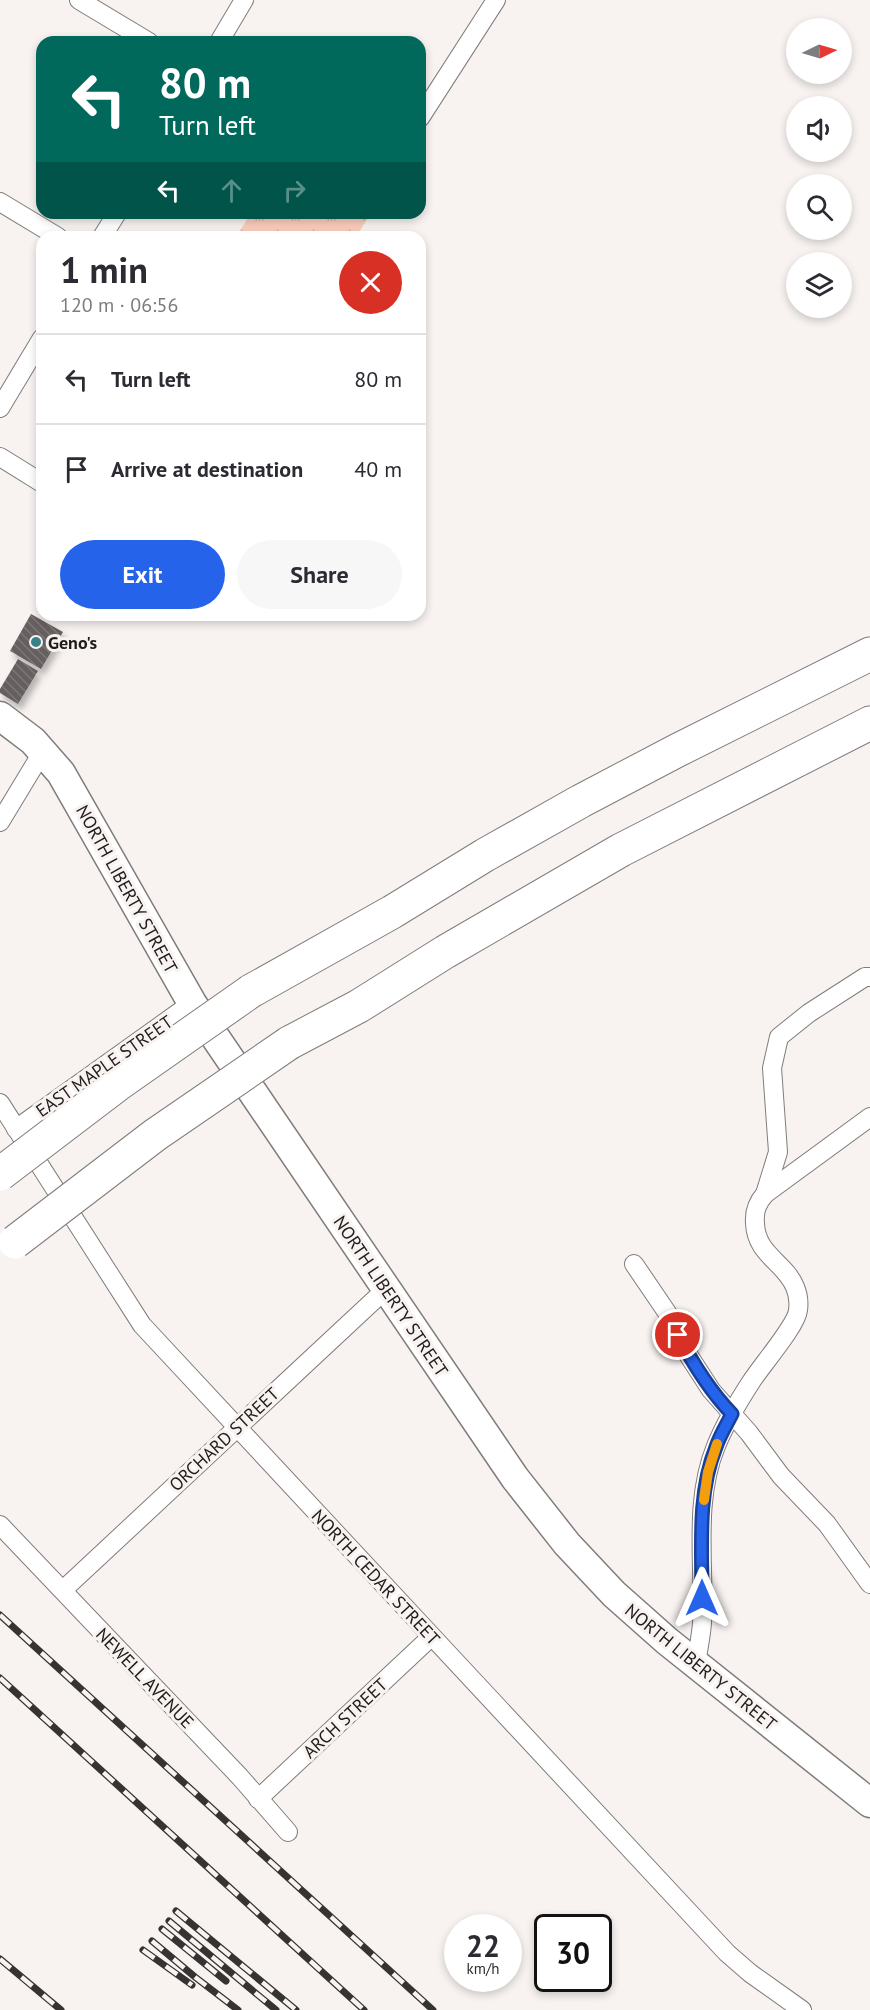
<!DOCTYPE html>
<html lang="en">
<head>
<meta charset="utf-8">
<style>
  :root { --surface:#fff; --page:#f7f7f7; --text:#2b2b33; --muted:#7c7c81; --line:#e1e1e2; --accent:#2563eb }
  body { margin:0; font-family:"PT Sans",sans-serif; background:var(--page); color:var(--text); height:100vh; display:flex; flex-direction:column; font-size:22px; white-space:nowrap }
  * { box-sizing:border-box; margin:0 }
  p { font-size:20px; color:var(--muted) }
  .icon { flex:none; width:33px; height:33px; fill:none; stroke:currentColor; stroke-width:2; stroke-linecap:round; stroke-linejoin:round }
  .map { position:relative; flex:1; overflow:hidden }
  .drawer { position:absolute; left:36px; top:231px; width:390px; height:390px; display:flex; flex-direction:column; background:var(--surface); border-radius:18px; box-shadow:0 3px 9px #0003 }
  .drawer>* { flex:none }
  .banner { position:absolute; left:36px; top:36px; width:390px; height:183px; border-radius:18px; box-shadow:0 3px 9px #0003; background:#00695c; color:#fff; overflow:hidden }
  .needle { width:39px; rotate:85deg }
  .controls { position:absolute; left:786px; top:18px; display:grid; gap:12px }
  .controls a { display:grid; place-items:center; width:66px; height:66px; border-radius:50%; background:var(--surface); box-shadow:0 3px 9px #0003; font-size:30px }
  .speed { position:absolute; left:444px; top:1914px; display:flex; gap:12px; font-size:30px; font-weight:700; text-align:center }
  .speed>* { display:grid; place-content:center; width:78px; height:78px; border-radius:50%; background:var(--surface); box-shadow:0 3px 9px #0003; line-height:1 }
  .speed small { font-size:15px; font-weight:400 }
  .speed .limit { border:3px solid #111; border-radius:9px; background:#fff; color:#111 }
  .pin { position:absolute; display:grid; place-items:center; width:51px; height:51px; color:#fff; margin:-26px; border:3px solid #fff; border-radius:50%; box-shadow:0 2px 6px #0007 }
  .me { position:absolute; width:66px; margin:-33px; rotate:0deg; stroke-linejoin:round; filter:drop-shadow(0 0 4px #0008) }
  .turn { display:flex; align-items:center; gap:21px; height:126px; padding:0 24px; font-size:27px }
  .turn .icon { width:78px; height:78px; stroke-width:2.5 }
  .turn b { display:block; font-size:42px; line-height:51px }
  .lanes { display:flex; align-items:center; height:57px; padding:0 24px; background:#0003; justify-content:center; gap:30px; direction:ltr }
  .lanes .off { opacity:.35 }
  .round { display:grid; place-items:center; flex:none; width:63px; height:63px; border-radius:32px; background:var(--page) }
  .overview { display:flex; align-items:center; justify-content:space-between; height:102px; padding:0 24px }
  h1 { font-size:36px; font-weight:800; line-height:45px }
  .cta { display:flex; gap:12px; margin-top:auto; padding:12px 24px }
  .cta a { flex:1; height:69px; border-radius:36px; background:var(--accent); color:#fff; font-size:24px; font-weight:800; line-height:69px; text-align:center }
  .cta a+a { background:var(--page); color:var(--text) }
  ul { padding:0; list-style:none }
  li { display:flex; align-items:center; gap:18px; height:90px; padding:0 24px; border-top:2px solid var(--line) }
  li div { flex:1 }
  li b { display:block; font-size:22px }
  li em { font-style:normal }
  .map>svg:first-child { display:block }
  .park { fill:url(#park-tufts) }
  .building { fill:url(#building-back-hatch); filter:url(#shadow) }
  .lines { fill:none; stroke-linecap:round; stroke-linejoin:round }
  .minor-casing { stroke:#807c7a; stroke-width:20 }
  .primary-casing { stroke:#807c7a; stroke-width:31 }
  .motorway-casing { stroke:#807c7a; stroke-width:35 }
  .minor { stroke:#fff; stroke-width:18 }
  .primary { stroke:#fff; stroke-width:28 }
  .motorway { stroke:#fff; stroke-width:33 }
  .rail-casing { stroke:#353433; stroke-width:7 }
  .rail { stroke:#f8f3f1; stroke-width:4.5; stroke-dasharray:14; stroke-linecap:butt }
  .motorway-bridge-casing { stroke:#807c7a; stroke-width:35; stroke-linecap:butt }
  .motorway-bridge { stroke:#fff; stroke-width:33 }
  .route-casing { stroke:#184099; stroke-width:15 }
  .route { stroke:#2563eb; stroke-width:10 }
  .slow { stroke:#f59e0b; stroke-width:10 }
  .poi-dot { fill:#398186; stroke:#f8f3f1; stroke-width:2 }
  .labels { text-anchor:middle; dominant-baseline:central; stroke-width:6; stroke-linejoin:round; paint-order:stroke }
  .poi-label { font-size:18px; font-weight:bold; fill:#1e1d1c; stroke:#f8f3f1; text-anchor:start }
  .street-label { font-size:18px; fill:#1e1d1c; stroke:#f8f3f1 }
</style>
</head>
<body>
<div class="map">
<svg width="870" height="2010" viewBox="0 0 870 2010">
  <defs>
    <pattern id="park-tufts" width="24" height="20" patternUnits="userSpaceOnUse" patternTransform="scale(1.5)"><rect width="24" height="20" fill="#fbcdbc"/><path d="M3 7l-1-3M5 7V3M7 7l1-3M15 17l-1-3M17 17v-4M19 17l1-3" fill="none" stroke="#d7b0a1"/></pattern>
    <pattern id="building-back-hatch" width="6" height="6" patternUnits="userSpaceOnUse" patternTransform="scale(1.5)"><rect width="6" height="6" fill="#65605f"/><path d="M-1 5l2 2M0 0l6 6M5-1l2 2" fill="none" stroke="#7b7776"/></pattern>
    <filter id="shadow"><feDropShadow dx="3.5" dy="6" stdDeviation="3" flood-color="#0004"/></filter>
  </defs>
  <rect width="100%" height="100%" fill="#f8f3f1"/>
  <path class="park" d="M 251,213 L 371,213 L 356,237 L 236,237 Z"/>
  <g class="building">
    <path d="M 31,614 L 63,632 L 41,669 L 10,651 Z"/>
    <path d="M 18,659 L 38,671 L 18,704 L 0,693 L 0,689 Z"/>
  </g>
  <g class="lines">
    <g class="minor-casing">
      <g id="minor">
        <path d="M 79,0 L 149,42"/>
        <path d="M 219,42 L 244,0"/>
        <path d="M 420,118 L 496,0"/>
        <path d="M 0,202 L 58,237"/>
        <path d="M 102,237 L 117,213"/>
        <path d="M 0,408 L 42,338"/>
        <path d="M 0,457 L 42,483"/>
        <path d="M 0,822 L 43,751"/>
        <path d="M 0,1103 L 142,1325 L 727,1953 L 750,1973 L 802,2010"/>
        <path d="M 16,1129 L 192,1003"/>
        <path d="M 765,1194 L 778,1152 L 772,1068 L 779,1037 L 809,1013 L 865,977 L 870,977"/>
        <path d="M 634,1264 L 668,1314 L 689,1356 L 711,1390 L 749,1433 L 781,1476 L 827,1524 L 870,1584"/>
        <path d="M 0,1525 L 240,1777 L 288,1832"/>
        <path d="M 63,1590 L 386,1289"/>
        <path d="M 696,1664 C 698,1650 701,1637 702,1623 C 705,1565 693,1502 716,1446 C 725,1424 738,1402 751,1382 C 761,1366 797,1325 798,1310 C 799,1303 798,1294 795,1287 C 785,1262 756,1255 755,1223 C 754,1211 757,1203 765,1194 L 870,1117"/>
        <path d="M 258,1799 L 431,1637"/>
      </g>
    </g>
    <g class="primary-casing">
      <path id="primary" d="M 0,716 L 33,741 L 61,773 L 192,1003 L 515,1478 L 567,1544 L 614,1594 L 667,1641 L 870,1803"/>
    </g>
    <g class="motorway-casing">
      <g id="motorway">
        <path d="M 251,991 L 392,912 L 485,855 L 581,801 L 678,750 L 870,654"/>
        <path d="M 289,1043 L 359,1006 L 445,952 L 621,850 L 870,723"/>
      </g>
    </g>
    <use href="#minor" class="minor"/>
    <use href="#primary" class="primary"/>
    <use href="#motorway" class="motorway"/>
    <g class="rail-casing">
      <g id="rail">
        <path d="M 0,1615 L 433,2010"/>
        <path d="M 0,1678 L 364,2010"/>
        <path d="M 176,1911 L 296,2010"/>
        <path d="M 169,1921 L 276,2010"/>
        <path d="M 162,1929 L 226,1981"/>
        <path d="M 152,1941 L 195,1977 L 238,2010"/>
        <path d="M 143,1950 L 192,1985"/>
        <path d="M 0,1959 L 61,2010"/>
      </g>
    </g>
    <use href="#rail" class="rail"/>
    <g class="motorway-bridge-casing">
      <g id="motorway-bridge">
        <path d="M 0,1174 L 117,1085 L 251,991"/>
        <path d="M 15,1242 L 155,1135 L 289,1043"/>
      </g>
    </g>
    <use href="#motorway-bridge" class="motorway-bridge"/>
  </g>
  <g class="lines">
    <g class="route-casing">
      <path id="route" d="M 678,1335 C 693,1364 710,1391 732,1414 C 727,1424 720,1435 716,1447 C 697,1494 702,1548 702,1598"/>
    </g>
    <use href="#route" class="route"/>
    <path class="slow" d="M 704,1500 L 708,1472 L 717,1444"/>
  </g>
  <circle class="poi-dot" cx="36" cy="642" r="6"/>
  <g class="labels">
    <g class="poi-label">
      <text x="48" y="642">Geno's</text>
    </g>
    <g class="street-label">
      <text transform="translate(127 889) rotate(61)">NORTH LIBERTY STREET</text>
      <text transform="translate(104 1066) rotate(-35)">EAST MAPLE STREET</text>
      <text transform="translate(391 1296) rotate(56)">NORTH LIBERTY STREET</text>
      <text transform="translate(224 1439) rotate(-43)">ORCHARD STREET</text>
      <text transform="translate(376 1577) rotate(47)">NORTH CEDAR STREET</text>
      <text transform="translate(701 1667) rotate(39)">NORTH LIBERTY STREET</text>
      <text transform="translate(145 1678) rotate(46)">NEWELL AVENUE</text>
      <text transform="translate(345 1718) rotate(-43)">ARCH STREET</text>
    </g>
  </g>
</svg>
<div class="controls">
<a><svg class="needle" viewBox="-14 -14 28 28"><path d="M0-13l5 13h-10z" fill="#e53935"/><path d="M0 13l5-13h-10z" fill="#7c7c81"/></svg></a>
<a><svg class="icon" aria-label="sound" viewBox="0 0 24 24"><path d="M4 9h4l5-4v14l-5-4H4zM17 9q2 3 0 6"/></svg></a>
<a><svg class="icon" aria-label="search" viewBox="0 0 24 24"><circle cx="10" cy="10" r="6"/><path d="M15 15l6 6"/></svg></a>
<a><svg class="icon" aria-label="layers" viewBox="0 0 24 24"><path d="M12 4l9 5-9 5-9-5zM3 14l9 5 9-5"/></svg></a>
</div>
<div class="speed"><div>22<small>km/h</small></div><div class="limit">30</div></div>
<div class="pin" style="left:678px;top:1335px;background:#d93025"><svg class="icon" aria-label="arrive" viewBox="0 0 24 24"><path d="M6 21V4h12l-3 4 3 4H6"/></svg></div>
<svg class="me" style="left:702px;top:1598px" viewBox="-20 -20 40 40"><path d="M0-17L14 15 0 8-14 15z" fill="#2563eb" stroke="#fff" stroke-width="4"/></svg>
<div class="banner">
<div class="turn"><svg class="icon" aria-label="left" viewBox="0 0 24 24"><path d="M17 20v-9H6M10 6l-5 5 5 5"/></svg><div><b>80 m</b>Turn left</div></div>
<div class="lanes"><svg class="icon" aria-label="left" viewBox="0 0 24 24"><path d="M17 20v-9H6M10 6l-5 5 5 5"/></svg><svg class="icon off" aria-label="ahead" viewBox="0 0 24 24"><path d="M12 20V5M6 11l6-6 6 6"/></svg><svg class="icon off" aria-label="right" viewBox="0 0 24 24"><path d="M7 20v-9h11M14 6l5 5-5 5"/></svg></div>
</div>
<section class="drawer">
<div class="overview"><div><h1>1 min</h1><p>120 m · 06:56</p></div><a class="round" style="background:#d93025;color:#fff"><svg class="icon" aria-label="close" viewBox="0 0 24 24"><path d="M6 6l12 12M18 6L6 18"/></svg></a></div>
<ul>
<li><svg class="icon" aria-label="left" viewBox="0 0 24 24"><path d="M17 20v-9H6M10 6l-5 5 5 5"/></svg><div><b>Turn left</b></div><em>80 m</em></li>
<li><svg class="icon" aria-label="arrive" viewBox="0 0 24 24"><path d="M6 21V4h12l-3 4 3 4H6"/></svg><div><b>Arrive at destination</b></div><em>40 m</em></li>
</ul>
<div class="cta"><a>Exit</a><a>Share</a></div>
</section>
</div>
</body>
</html>
